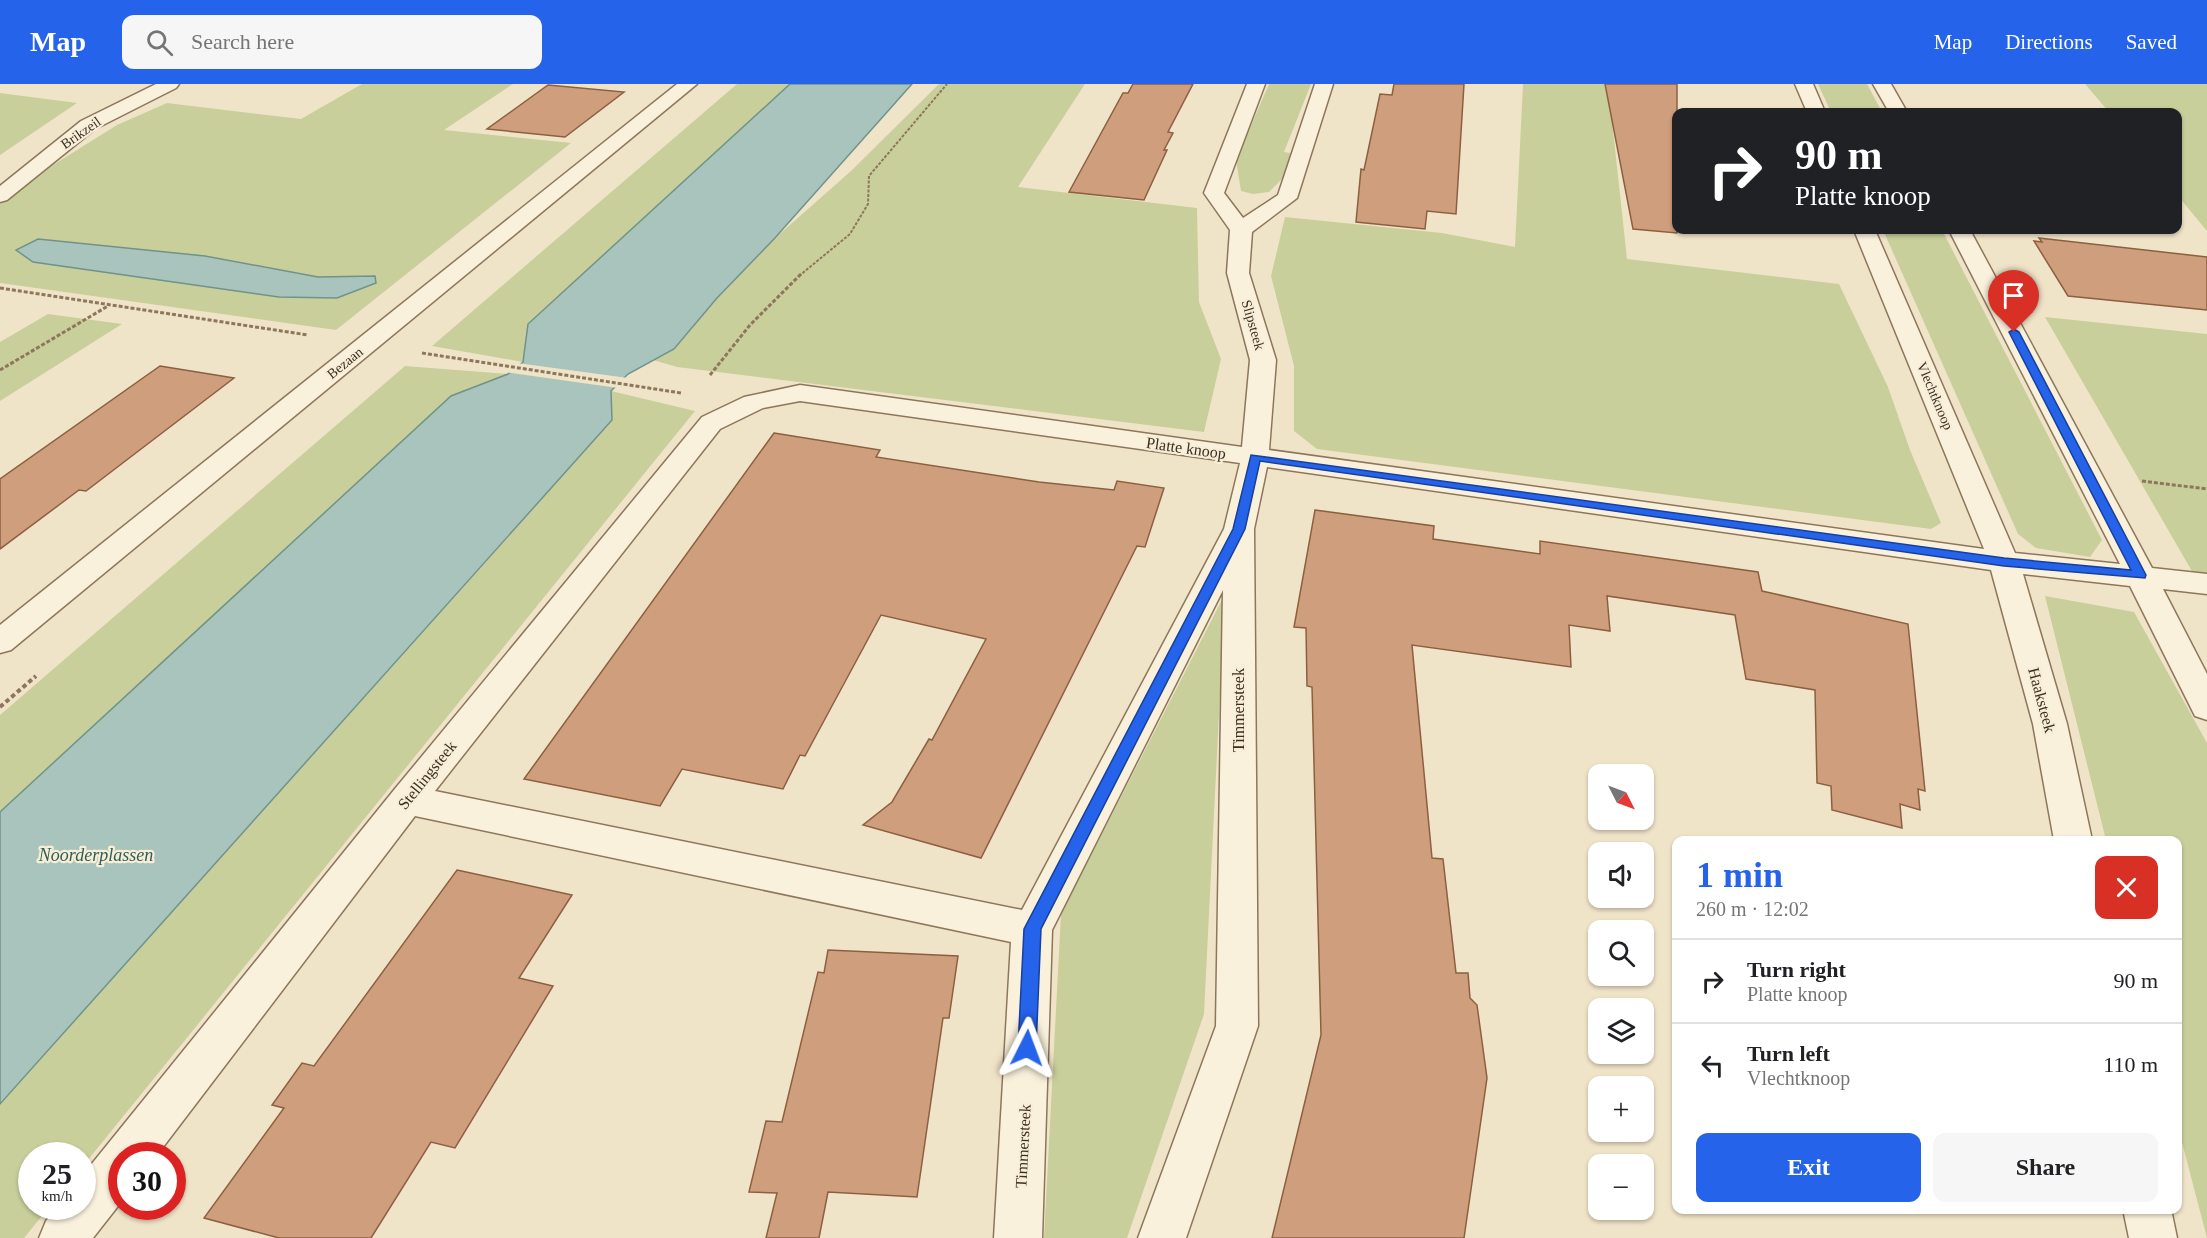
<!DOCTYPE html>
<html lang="en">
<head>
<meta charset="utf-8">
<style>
  :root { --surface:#fff; --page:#f6f6f6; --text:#202124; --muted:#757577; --line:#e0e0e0; --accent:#2563eb }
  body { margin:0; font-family:"Times New Roman",serif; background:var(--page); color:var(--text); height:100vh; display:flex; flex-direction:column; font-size:22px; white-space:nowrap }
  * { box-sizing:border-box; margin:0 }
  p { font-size:20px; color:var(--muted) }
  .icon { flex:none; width:33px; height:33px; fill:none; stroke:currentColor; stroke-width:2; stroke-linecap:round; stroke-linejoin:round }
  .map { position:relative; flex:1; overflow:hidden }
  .details { position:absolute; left:1672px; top:752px; width:510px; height:378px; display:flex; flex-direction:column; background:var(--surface); border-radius:12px; box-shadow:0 2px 4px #0004 }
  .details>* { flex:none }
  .guide { position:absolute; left:1672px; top:24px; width:510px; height:126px; border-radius:12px; box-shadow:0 2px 4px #0004; background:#202124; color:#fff; overflow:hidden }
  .needle { width:39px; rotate:132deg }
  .fabs { position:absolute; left:1588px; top:680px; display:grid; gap:12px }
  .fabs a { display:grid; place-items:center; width:66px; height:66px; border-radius:12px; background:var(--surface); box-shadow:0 2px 4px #0004; font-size:30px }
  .speed { position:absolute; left:18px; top:1058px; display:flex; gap:12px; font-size:30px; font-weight:700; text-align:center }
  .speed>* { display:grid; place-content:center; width:78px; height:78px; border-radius:50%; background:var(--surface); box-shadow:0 2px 4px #0004; line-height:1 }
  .speed small { font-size:15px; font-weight:400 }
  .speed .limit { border:9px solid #d22; background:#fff; color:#111 }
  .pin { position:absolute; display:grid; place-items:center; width:51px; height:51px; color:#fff; margin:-62px -26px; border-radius:50% 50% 50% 0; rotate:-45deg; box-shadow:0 0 6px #0007 }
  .pin .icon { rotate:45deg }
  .me { position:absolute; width:66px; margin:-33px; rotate:3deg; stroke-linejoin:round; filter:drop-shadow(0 0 4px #0008) }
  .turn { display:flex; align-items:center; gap:21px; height:126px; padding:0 24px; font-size:27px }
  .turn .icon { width:78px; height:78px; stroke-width:2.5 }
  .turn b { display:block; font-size:42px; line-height:51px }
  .round { display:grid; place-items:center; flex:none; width:63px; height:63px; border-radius:12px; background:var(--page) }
  .head { display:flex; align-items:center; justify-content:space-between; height:102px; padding:0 24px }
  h1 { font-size:36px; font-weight:600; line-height:45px; color:var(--accent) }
  .button { display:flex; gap:12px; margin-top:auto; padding:12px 24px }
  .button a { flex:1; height:69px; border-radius:12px; background:var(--accent); color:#fff; font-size:24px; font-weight:600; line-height:69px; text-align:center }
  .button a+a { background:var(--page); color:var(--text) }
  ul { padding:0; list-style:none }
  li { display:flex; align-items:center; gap:18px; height:84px; padding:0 24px; border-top:2px solid var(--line) }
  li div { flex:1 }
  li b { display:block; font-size:22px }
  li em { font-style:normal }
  header { display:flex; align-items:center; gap:36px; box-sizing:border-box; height:84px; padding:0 30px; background:var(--accent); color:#fff }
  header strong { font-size:28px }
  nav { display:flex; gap:33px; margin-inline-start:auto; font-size:21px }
  .search { width:420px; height:54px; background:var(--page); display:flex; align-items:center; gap:15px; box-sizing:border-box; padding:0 21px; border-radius:12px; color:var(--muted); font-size:22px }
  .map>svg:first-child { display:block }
  .green { fill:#c9cf9b }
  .water { fill:#a9c4bc; stroke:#6f938a; stroke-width:1.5 }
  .pier { fill:#f0e4c8 }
  .building { fill:#cf9f7d; stroke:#8d5f41; stroke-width:1.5 }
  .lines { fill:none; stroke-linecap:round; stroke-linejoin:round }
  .street-casing { stroke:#8d765c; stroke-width:3 }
  .path-far2 { stroke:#8d765c; stroke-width:2; stroke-dasharray:3 1.5; stroke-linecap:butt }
  .path-far1 { stroke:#8d765c; stroke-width:3; stroke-dasharray:4 2; stroke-linecap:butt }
  .path { stroke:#8d765c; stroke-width:4; stroke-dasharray:4.5 3; stroke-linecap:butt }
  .street { fill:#faf1dc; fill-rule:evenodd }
  .route { fill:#2563eb; stroke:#184099; stroke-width:1.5 }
  .labels { text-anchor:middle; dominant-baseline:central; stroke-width:4.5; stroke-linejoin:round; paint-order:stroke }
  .far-street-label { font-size:14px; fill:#3d2e20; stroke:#f7eed8 }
  .street-label { font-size:16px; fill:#3d2e20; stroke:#f7eed8 }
  .water-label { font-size:18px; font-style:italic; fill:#2f5d5a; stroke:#f7eed8 }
</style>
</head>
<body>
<header>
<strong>Map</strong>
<div class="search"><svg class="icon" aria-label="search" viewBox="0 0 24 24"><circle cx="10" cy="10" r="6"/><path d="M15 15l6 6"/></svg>Search here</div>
<nav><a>Map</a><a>Directions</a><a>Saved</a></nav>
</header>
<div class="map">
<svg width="2207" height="1154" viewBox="0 0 2207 1154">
  <rect width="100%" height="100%" fill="#f0e4c8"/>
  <g class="green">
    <path d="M 362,0 L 513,0 L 444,46 L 571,59 L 336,246 L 0,199 L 0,120 L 8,109 L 117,41 L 167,19 L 301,35 Z"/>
    <path d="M 737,0 L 790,0 L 529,240 L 523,278 L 432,262 Z"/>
    <path d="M 939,0 L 1085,0 L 1018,103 L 1197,124 L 1199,218 L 1221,275 L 1204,348 L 677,283 L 653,276 L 674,265 L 717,214 L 774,155 L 851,87 Z"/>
    <path d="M 1269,0 L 1311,0 L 1284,68 L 1296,70 L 1288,89 L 1269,108 L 1253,110 L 1241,107 L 1236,76 Z"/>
    <path d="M 1523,0 L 1608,0 L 1627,175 L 1839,200 L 1888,303 L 1910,366 L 1941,439 L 1931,445 L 1317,365 L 1294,347 L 1294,282 L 1271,192 L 1285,133 L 1442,149 L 1515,163 Z"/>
    <path d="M 1818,0 L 1867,0 L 1882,28 L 1831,28 Z"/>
    <path d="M 2085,0 L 2207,0 L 2207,147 L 2178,112 L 2178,28 L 2109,28 Z"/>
    <path d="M 0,9 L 77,19 L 0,71 Z"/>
    <path d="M 1883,146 L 1942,146 L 2102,456 L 2090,473 L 2036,464 L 2018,450 Z"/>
    <path d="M 48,230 L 122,240 L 0,317 L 0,258 Z"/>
    <path d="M 2045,233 L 2207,250 L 2207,491 L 2193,489 Z"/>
    <path d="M 405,282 L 508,290 L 451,312 L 0,728 L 0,631 Z"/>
    <path d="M 611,307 L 695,327 L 83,1082 L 82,1071 L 32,1071 L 32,1122 L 50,1122 L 24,1154 L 0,1154 L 0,1020 L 612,336 Z"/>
    <path d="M 1225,510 L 1204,930 L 1127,1154 L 1044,1154 L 1061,830 Z"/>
    <path d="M 2045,512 L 2134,528 L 2207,659 L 2207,1154 L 2178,1043 L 2178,756 L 2106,756 Z"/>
  </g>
  <g class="water">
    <path d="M 790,0 L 912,0 L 774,155 L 717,214 L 674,265 L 628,290 L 611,307 L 612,336 L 0,1020 L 0,728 L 451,312 L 508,290 L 523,278 L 528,240 Z"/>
    <path d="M 38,155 L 205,172 L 318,193 L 375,192 L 376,199 L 337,214 L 279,213 L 33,178 L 16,166 Z"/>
  </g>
  <path class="pier" d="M 517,279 L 628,294 L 618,304 L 505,288 Z"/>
  <g class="building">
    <path d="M 1133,0 L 1193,0 L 1168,48 L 1173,49 L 1164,66 L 1167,66 L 1144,116 L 1069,108 L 1123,9 L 1128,9 Z"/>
    <path d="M 1394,0 L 1464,0 L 1456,130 L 1427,127 L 1425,145 L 1356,138 L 1361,85 L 1364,86 L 1380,10 L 1392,11 Z"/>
    <path d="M 1605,0 L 1677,0 L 1677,149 L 1633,145 Z"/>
    <path d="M 548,1 L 624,8 L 565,53 L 487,45 Z"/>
    <path d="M 2039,154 L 2207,173 L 2207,226 L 2068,212 L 2034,157 L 2042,158 Z"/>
    <path d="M 160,282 L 234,294 L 86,407 L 79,406 L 0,465 L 0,395 Z"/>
    <path d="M 774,349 L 880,366 L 876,373 L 1039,398 L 1114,406 L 1117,397 L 1164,404 L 1145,463 L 1137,462 L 981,774 L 863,741 L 892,718 L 929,655 L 932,656 L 986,555 L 881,531 L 805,672 L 800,671 L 783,705 L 682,685 L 660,722 L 524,695 Z"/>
    <path d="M 1315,426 L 1434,442 L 1433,455 L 1540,470 L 1540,457 L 1758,488 L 1762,507 L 1908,540 L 1925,707 L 1918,705 L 1920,726 L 1900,720 L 1902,744 L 1832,726 L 1831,702 L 1817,699 L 1815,606 L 1746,595 L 1735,531 L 1607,512 L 1610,547 L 1569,541 L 1571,583 L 1412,561 L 1432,774 L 1443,775 L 1456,889 L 1468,889 L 1470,914 L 1477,921 L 1487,994 L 1464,1154 L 1272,1154 L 1321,951 L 1312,603 L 1307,602 L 1306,544 L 1294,543 Z"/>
    <path d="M 457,786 L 572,811 L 519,894 L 553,902 L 455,1064 L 431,1058 L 371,1154 L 279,1154 L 204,1134 L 284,1024 L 272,1021 L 302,979 L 314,982 Z"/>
    <path d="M 828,866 L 958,872 L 949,934 L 943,934 L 917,1113 L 828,1108 L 819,1154 L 766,1154 L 777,1109 L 749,1108 L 766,1037 L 782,1038 L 818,888 L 824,889 Z"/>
  </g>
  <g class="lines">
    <g class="street-casing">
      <g id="street">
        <path d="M 156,0 L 179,0 L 176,4 L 95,45 L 7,116 L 0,118 L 0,102 L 81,37 Z"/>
        <path d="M 677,0 L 697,0 L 11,566 L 0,569 L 0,541 Z"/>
        <path d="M 1247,0 L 1265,0 L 1224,109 L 1243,134 L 1278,111 L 1315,0 L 1333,0 L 1297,114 L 1252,148 L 1249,189 L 1276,276 L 1269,366 L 1984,465 L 1854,146 L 1875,146 L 2015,469 L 2120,480 L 1949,146 L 1970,146 L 2152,484 L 2207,490 L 2207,510 L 2163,505 L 2207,590 L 2207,636 L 2195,632 L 2130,502 L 2023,490 L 2067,640 L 2092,756 L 2054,756 L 2033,640 L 1991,486 L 1267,383 L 1254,445 L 1258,942 L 1186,1154 L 1138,1154 L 1216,942 L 1223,506 L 1052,846 L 1042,1154 L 994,1154 L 1011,858 L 415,732 L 157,1071 L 122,1071 L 122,1117 L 93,1154 L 39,1154 L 46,1137 L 58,1122 L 82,1122 L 82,1092 L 394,706 L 702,333 L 744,313 L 800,301 L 1242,363 L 1250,276 L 1227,189 L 1230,146 L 1204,109 ZM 800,317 L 1240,379 L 1224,445 L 1022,826 L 435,707 L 720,345 L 763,324 Z"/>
        <path d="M 1795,0 L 1813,0 L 1825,28 L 1807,28 Z"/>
        <path d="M 1873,0 L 1891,0 L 1907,28 L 1889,28 Z"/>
        <path d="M 2123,1125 L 2171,1125 L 2177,1154 L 2129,1154 Z"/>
      </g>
    </g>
    <path class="path-far2" d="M 799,192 L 850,150 L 868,120 L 869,92 L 947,0"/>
    <g class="path-far1">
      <path d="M 0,204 L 308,251"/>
      <path d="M 422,269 L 681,309"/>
      <path d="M 0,286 L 108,222"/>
      <path d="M 710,291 L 750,241 L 801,190"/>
      <path d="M 2142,397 L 2207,405"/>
    </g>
    <path class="path" d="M 0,623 L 36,592"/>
    <use href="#street" class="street"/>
  </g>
  <path class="route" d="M 2014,245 L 2019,248 L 2146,491 L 2145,494 L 2004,482 L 1260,377 L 1245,445 L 1041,845 L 1036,964 L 1033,970 L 1027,972 L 1021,970 L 1018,964 L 1024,845 L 1233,445 L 1251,371 L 2004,474 L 2131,486 L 2009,248 Z"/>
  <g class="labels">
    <g class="far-street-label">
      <text transform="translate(81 49) rotate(-35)">Brikzeil</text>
      <text transform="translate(1253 241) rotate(74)">Slipsteek</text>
      <text transform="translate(345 279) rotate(-39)">Bezaan</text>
      <text transform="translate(1935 312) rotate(67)">Vlechtknoop</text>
    </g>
    <g class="street-label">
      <text transform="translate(1186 364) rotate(8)">Platte knoop</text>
      <text transform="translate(2042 616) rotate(75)">Haaksteek</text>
      <text transform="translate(1238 626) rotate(-90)">Timmersteek</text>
      <text transform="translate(427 691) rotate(-51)">Stellingsteek</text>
      <text transform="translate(1023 1062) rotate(-87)">Timmersteek</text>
    </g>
    <g class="water-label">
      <text x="96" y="771">Noorderplassen</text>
    </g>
  </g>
</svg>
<div class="fabs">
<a><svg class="needle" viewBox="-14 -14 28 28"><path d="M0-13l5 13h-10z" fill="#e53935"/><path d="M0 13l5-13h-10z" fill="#757577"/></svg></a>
<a><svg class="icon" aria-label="sound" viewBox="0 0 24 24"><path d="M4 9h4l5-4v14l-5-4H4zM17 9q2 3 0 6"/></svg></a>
<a><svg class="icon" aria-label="search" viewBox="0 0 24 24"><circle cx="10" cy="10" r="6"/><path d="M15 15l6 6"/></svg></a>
<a><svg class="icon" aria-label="layers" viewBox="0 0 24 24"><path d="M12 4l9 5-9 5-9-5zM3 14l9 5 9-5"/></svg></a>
<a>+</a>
<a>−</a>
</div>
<div class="speed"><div>25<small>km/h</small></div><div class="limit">30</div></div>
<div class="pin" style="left:2014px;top:248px;background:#d93025"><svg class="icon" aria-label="arrive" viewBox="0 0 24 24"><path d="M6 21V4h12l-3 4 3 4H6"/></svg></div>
<svg class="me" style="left:1027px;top:964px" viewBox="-20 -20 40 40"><path d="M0-17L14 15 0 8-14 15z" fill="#2563eb" stroke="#fff" stroke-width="4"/></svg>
<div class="guide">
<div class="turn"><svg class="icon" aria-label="right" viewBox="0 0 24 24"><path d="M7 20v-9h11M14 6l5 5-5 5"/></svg><div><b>90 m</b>Platte knoop</div></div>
</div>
<section class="details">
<div class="head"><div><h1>1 min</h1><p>260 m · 12:02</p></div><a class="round" style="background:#d93025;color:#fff"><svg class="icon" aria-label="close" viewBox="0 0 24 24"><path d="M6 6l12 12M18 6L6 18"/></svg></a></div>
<ul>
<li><svg class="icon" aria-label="right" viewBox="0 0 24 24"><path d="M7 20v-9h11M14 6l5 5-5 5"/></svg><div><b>Turn right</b><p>Platte knoop</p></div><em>90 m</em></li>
<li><svg class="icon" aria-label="left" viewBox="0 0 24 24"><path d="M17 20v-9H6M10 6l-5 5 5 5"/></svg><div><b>Turn left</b><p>Vlechtknoop</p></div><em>110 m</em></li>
</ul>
<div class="button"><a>Exit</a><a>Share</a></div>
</section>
</div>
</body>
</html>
